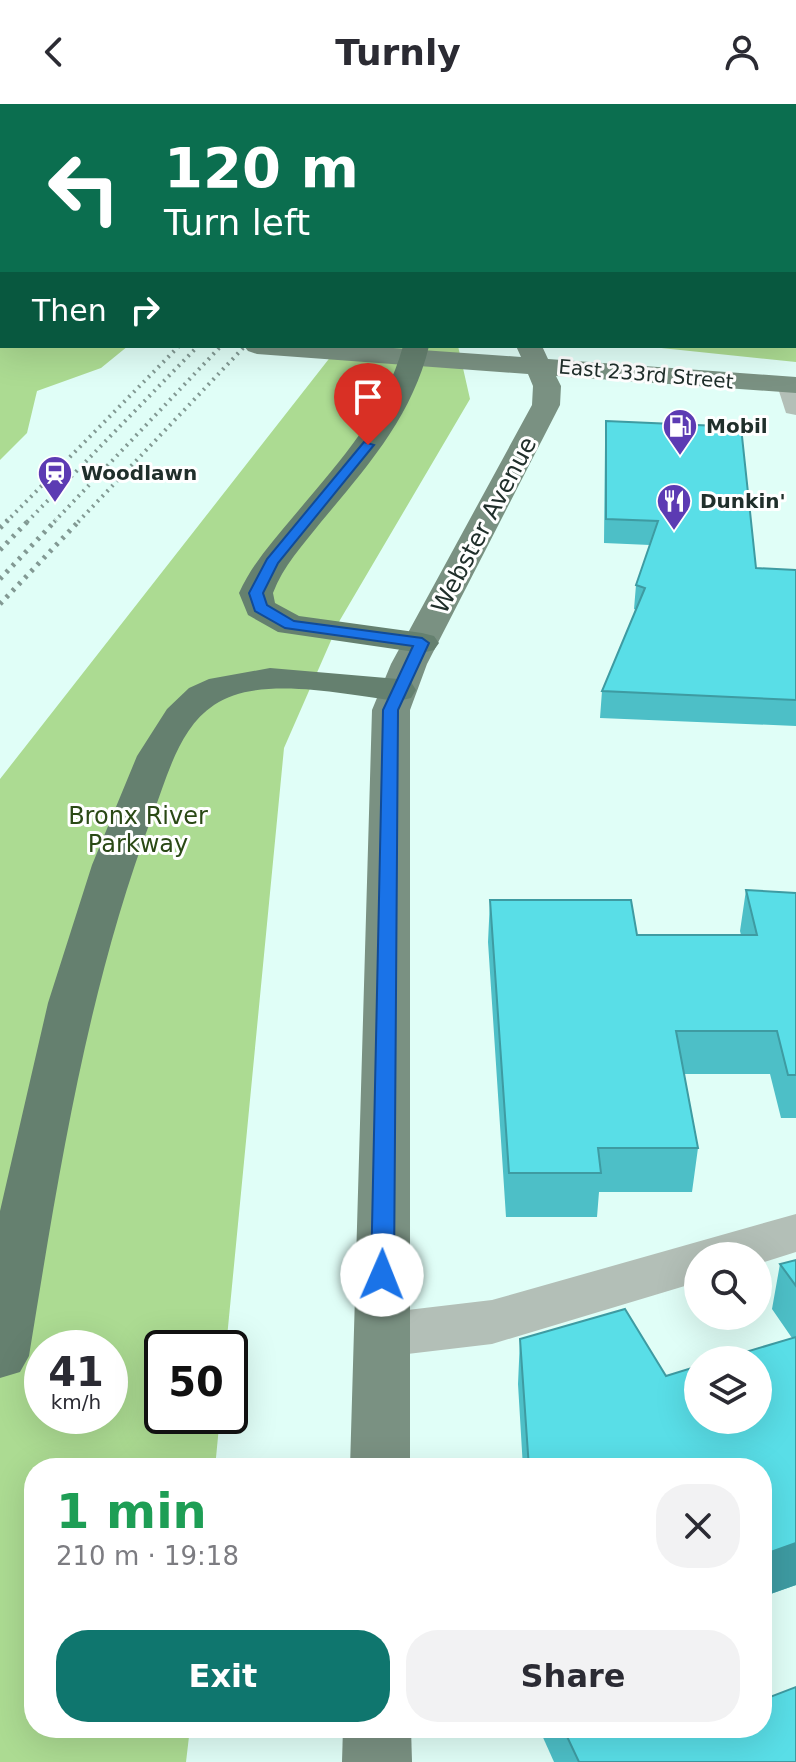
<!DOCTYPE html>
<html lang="en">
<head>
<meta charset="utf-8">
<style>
  :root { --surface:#fff; --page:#f2f2f3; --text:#2b2b33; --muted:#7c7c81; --accent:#0f766e }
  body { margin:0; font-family:"DejaVu Sans",sans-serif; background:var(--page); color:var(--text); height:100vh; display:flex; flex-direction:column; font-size:30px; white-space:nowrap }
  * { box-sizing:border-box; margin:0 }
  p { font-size:26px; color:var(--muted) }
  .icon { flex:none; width:44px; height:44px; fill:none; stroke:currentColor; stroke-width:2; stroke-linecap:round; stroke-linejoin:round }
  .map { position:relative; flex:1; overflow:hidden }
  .details { position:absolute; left:24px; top:1354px; width:748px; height:280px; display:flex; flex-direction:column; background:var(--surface); border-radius:32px; box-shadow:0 8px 32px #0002 }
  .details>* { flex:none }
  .guide { position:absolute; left:0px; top:0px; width:796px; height:244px; box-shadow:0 8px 32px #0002; background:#0b6e4f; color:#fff; overflow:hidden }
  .controls { position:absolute; left:684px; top:1138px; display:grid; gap:16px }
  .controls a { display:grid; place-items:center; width:88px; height:88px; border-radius:50%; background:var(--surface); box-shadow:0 8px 32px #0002; font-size:40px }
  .speed { position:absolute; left:24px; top:1226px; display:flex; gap:16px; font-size:40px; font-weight:700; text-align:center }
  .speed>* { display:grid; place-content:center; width:104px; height:104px; border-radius:50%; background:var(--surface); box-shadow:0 8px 32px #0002; line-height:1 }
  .speed small { font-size:20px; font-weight:400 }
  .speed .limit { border:4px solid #111; border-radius:12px; background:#fff; color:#111 }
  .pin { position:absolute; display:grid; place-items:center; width:68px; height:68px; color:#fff; margin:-82px -34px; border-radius:50% 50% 50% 0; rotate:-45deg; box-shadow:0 0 8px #0007 }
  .pin .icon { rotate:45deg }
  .me { position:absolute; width:88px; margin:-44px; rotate:1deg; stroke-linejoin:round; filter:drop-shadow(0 0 6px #0008) }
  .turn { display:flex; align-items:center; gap:28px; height:168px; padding:0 32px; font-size:36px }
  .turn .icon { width:104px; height:104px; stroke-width:2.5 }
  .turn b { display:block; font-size:56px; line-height:68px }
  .then { display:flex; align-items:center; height:76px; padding:0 32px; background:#0003; gap:16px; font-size:30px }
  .round { display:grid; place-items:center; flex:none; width:84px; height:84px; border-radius:32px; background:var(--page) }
  .overview { display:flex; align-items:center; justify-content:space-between; height:136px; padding:0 32px }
  h1 { font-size:48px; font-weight:800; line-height:60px; color:#1e9e55 }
  .primary-button { display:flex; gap:16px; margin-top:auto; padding:16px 32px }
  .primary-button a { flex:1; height:92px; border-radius:32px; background:var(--accent); color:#fff; font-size:32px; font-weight:800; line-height:92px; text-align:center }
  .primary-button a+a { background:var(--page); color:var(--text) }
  header { display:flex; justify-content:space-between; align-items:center; height:104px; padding:0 32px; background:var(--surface); font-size:36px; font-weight:800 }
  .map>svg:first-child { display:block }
  .green { fill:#acdb92; fill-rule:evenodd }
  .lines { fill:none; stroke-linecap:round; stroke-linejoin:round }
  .minor { fill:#b3bfb7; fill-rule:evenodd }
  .major { fill:#7a9182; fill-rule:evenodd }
  .highway { fill:#65806f; fill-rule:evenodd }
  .rail-far1 { stroke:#829993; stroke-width:4; stroke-dasharray:2 5; stroke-linecap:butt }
  .rail { stroke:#829993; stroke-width:5; stroke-dasharray:3 6; stroke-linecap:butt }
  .wall { fill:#4dbfc7 }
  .shaded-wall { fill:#3e9ba2 }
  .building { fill:#59dee7; stroke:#3e9ba2; stroke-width:2 }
  .route { fill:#1a73e8; stroke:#114b97; stroke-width:2 }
  .labels { text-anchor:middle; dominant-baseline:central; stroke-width:6; stroke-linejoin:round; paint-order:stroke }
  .far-street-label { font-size:20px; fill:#202f2b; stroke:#fff }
  .far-poi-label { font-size:20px; font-weight:bold; fill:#202f2b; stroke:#fff; text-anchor:start }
  .street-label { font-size:24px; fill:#202f2b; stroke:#fff }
  .park-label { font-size:24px; fill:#2a4915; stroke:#fff }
</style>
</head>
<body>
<header><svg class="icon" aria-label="back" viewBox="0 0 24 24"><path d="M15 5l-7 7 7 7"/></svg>Turnly<svg class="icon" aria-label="person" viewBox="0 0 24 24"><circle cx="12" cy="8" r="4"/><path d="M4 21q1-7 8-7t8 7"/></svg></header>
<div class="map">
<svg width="796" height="1658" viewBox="0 0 796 1658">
  <rect width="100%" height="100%" fill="#e0fef7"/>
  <g class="green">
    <path d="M 0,0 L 405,0 L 2,2 L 2,242 L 128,242 L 101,264 L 37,287 L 27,329 L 0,356 Z"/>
    <path d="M 580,0 L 796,0 L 796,258 L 642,242 L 794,242 L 794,2 L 578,2 Z"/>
    <path d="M 339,242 L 458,242 L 470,295 L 340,516 L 284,644 L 226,1244 L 162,1244 L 162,1312 L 220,1312 L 215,1364 L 34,1364 L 34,1624 L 190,1624 L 186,1658 L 0,1658 L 0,675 ZM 42,1244 L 110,1244 L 110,1312 L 42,1312 Z"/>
  </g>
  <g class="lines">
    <g class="minor">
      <path d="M 790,273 L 796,274 L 796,311 L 786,309 L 777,281 L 780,275 Z"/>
      <path d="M 796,1110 L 796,1148 L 758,1160 L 758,1152 L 698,1152 L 698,1178 L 492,1240 L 382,1253 L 362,1246 L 354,1231 L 362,1216 L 382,1209 L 492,1196 Z"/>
    </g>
    <g class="major">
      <path d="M 521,0 L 540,0 L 520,2 Z"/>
      <rect x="0" y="217" width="2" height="16"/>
      <path d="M 244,242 L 365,242 L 521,253 L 516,242 L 542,242 L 548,255 L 796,273 L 796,289 L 556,272 L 561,282 L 560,301 L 427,560 L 410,606 L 410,1364 L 350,1364 L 372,606 L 391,560 L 532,301 L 533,282 L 528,270 L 257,250 L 248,247 Z"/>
      <path d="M 343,1624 L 411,1624 L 412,1658 L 342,1658 Z"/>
    </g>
    <g class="highway">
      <path d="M 75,0 L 95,0 L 96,2 L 76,2 Z"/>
      <path d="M 191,0 L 212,0 L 190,2 Z"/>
      <path d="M 238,0 L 260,0 L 237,2 Z"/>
      <rect x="0" y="64" width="2" height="12"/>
      <path d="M 403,242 L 429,242 C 412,313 366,364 321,418 C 303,441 283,462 273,489 L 275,499 L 299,512 L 422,529 L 434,532 L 439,539 L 434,546 L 422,549 L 278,528 L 248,511 L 239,489 C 252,460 273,437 293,413 C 338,359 384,311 403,242 Z"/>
      <path d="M 270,564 L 398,575 L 411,578 L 416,586 L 411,594 L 398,597 C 346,591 259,570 214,601 C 179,624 167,673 153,710 C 87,885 59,1068 29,1252 L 20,1268 L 0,1274 L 0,1107 L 48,899 L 92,761 L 137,652 L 167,605 L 189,584 L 209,575 Z"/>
    </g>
    <g class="rail-far1">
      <path d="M 6,418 L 179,242"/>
      <path d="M 27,418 L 198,242"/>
      <path d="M 54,418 L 221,242"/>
      <path d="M 78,418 L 245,242"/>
    </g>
    <g class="rail">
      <path d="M 0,424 L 8,416"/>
      <path d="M 0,446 L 29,416"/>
      <path d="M 0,475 L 56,416"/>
      <path d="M 0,500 L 80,416"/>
    </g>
  </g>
  <g class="wall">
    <path d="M 606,317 L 756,464 L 796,466 L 796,622 L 600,614 L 602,587 L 636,506 L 634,505 L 636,481 L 650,441 L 604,439 L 605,340 Z"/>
    <path d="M 746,786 L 796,789 L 796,1014 L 781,1014 L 770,970 L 684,970 L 698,1044 L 692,1088 L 599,1088 L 597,1113 L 506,1113 L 488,838 L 490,796 L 637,831 L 741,831 L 740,827 Z"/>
    <path d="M 796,1156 L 796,1481 L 762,1493 L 762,1364 L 523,1364 L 518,1280 L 520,1235 L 666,1272 L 792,1234 L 772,1205 L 780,1160 Z"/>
    <path d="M 540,1624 L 762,1624 L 796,1658 L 554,1658 L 541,1629 Z"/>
  </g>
  <path class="shaded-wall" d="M 796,1439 L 796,1481 L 762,1493 L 762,1451 Z"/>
  <g class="building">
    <path d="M 606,317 L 741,323 L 756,464 L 796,466 L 796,596 L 602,587 L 645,484 L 636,481 L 658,417 L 606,415 Z"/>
    <path d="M 746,786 L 796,789 L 796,971 L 788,971 L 777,927 L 676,927 L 698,1044 L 598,1044 L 601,1069 L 509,1069 L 490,796 L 631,796 L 637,831 L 757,831 Z"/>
    <path d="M 796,1156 L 796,1182 L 780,1160 Z"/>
    <path d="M 625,1205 L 666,1272 L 698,1262 L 698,1316 L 758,1316 L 758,1256 L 719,1256 L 796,1233 L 796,1439 L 762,1451 L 762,1364 L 529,1364 L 520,1235 Z"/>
    <path d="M 796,1583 L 796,1658 L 579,1658 L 563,1624 L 762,1624 L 762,1596 Z"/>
  </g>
  <path class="route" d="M 364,338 L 374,341 L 278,459 L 263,489 L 267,501 L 294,517 L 422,534 L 429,539 L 398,606 L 394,1171 L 390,1177 L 382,1180 L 374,1177 L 371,1171 L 383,606 L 413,542 L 285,524 L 255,507 L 249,489 L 267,455 Z"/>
  <defs>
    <g id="fuel-pin" transform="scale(1.8)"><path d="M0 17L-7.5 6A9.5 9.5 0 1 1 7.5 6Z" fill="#5c3bb3" stroke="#fff"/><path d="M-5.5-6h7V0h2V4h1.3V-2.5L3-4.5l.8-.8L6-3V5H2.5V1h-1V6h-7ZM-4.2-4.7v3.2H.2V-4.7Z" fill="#fff"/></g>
    <g id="station-pin" transform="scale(1.8)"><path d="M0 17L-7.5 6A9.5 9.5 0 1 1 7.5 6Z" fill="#5c3bb3" stroke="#fff"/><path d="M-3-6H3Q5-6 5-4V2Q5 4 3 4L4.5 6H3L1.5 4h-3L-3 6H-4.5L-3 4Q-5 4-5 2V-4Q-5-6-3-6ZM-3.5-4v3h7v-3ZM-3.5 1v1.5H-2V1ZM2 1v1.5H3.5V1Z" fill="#fff"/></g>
    <g id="restaurant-pin" transform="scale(1.8)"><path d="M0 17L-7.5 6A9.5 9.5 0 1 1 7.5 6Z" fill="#5c3bb3" stroke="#fff"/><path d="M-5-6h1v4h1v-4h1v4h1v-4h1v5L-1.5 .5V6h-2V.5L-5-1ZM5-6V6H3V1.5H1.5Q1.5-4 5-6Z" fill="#fff"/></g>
  </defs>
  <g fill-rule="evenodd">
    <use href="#fuel-pin" x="680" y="322"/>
    <use href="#station-pin" x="55" y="369"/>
    <use href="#restaurant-pin" x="674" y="397"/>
  </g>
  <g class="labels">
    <g class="far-street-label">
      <text transform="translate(646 270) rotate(5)">East 233rd Street</text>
    </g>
    <g class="far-poi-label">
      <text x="706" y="322">Mobil</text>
      <text x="81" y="369">Woodlawn</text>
      <text x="700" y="397">Dunkin'</text>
    </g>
    <g class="street-label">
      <text transform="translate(484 421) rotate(-62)">Webster Avenue</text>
    </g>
    <g class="park-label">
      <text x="138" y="712">Bronx River<tspan x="138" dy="28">Parkway</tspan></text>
    </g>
  </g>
</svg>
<div class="controls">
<a><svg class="icon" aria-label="search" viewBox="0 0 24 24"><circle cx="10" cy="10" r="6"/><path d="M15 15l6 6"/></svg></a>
<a><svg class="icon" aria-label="layers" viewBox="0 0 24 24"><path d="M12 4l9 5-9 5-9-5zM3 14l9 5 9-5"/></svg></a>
</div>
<div class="speed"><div>41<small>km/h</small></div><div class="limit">50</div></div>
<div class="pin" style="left:368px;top:341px;background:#d93025"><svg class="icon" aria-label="arrive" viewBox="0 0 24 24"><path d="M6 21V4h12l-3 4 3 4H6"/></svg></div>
<svg class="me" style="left:382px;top:1171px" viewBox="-20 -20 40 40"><circle r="19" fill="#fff"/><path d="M0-13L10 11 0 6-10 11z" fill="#1a73e8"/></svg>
<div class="guide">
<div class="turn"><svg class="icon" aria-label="left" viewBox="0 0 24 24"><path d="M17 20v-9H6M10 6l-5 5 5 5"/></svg><div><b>120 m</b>Turn left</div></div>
<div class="then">Then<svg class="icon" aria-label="right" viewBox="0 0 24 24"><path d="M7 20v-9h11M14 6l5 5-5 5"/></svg></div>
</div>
<section class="details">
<div class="overview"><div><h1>1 min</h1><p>210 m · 19:18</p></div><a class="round"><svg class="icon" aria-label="close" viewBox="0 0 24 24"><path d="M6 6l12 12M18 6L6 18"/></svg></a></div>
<div class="primary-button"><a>Exit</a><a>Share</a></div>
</section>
</div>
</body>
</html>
